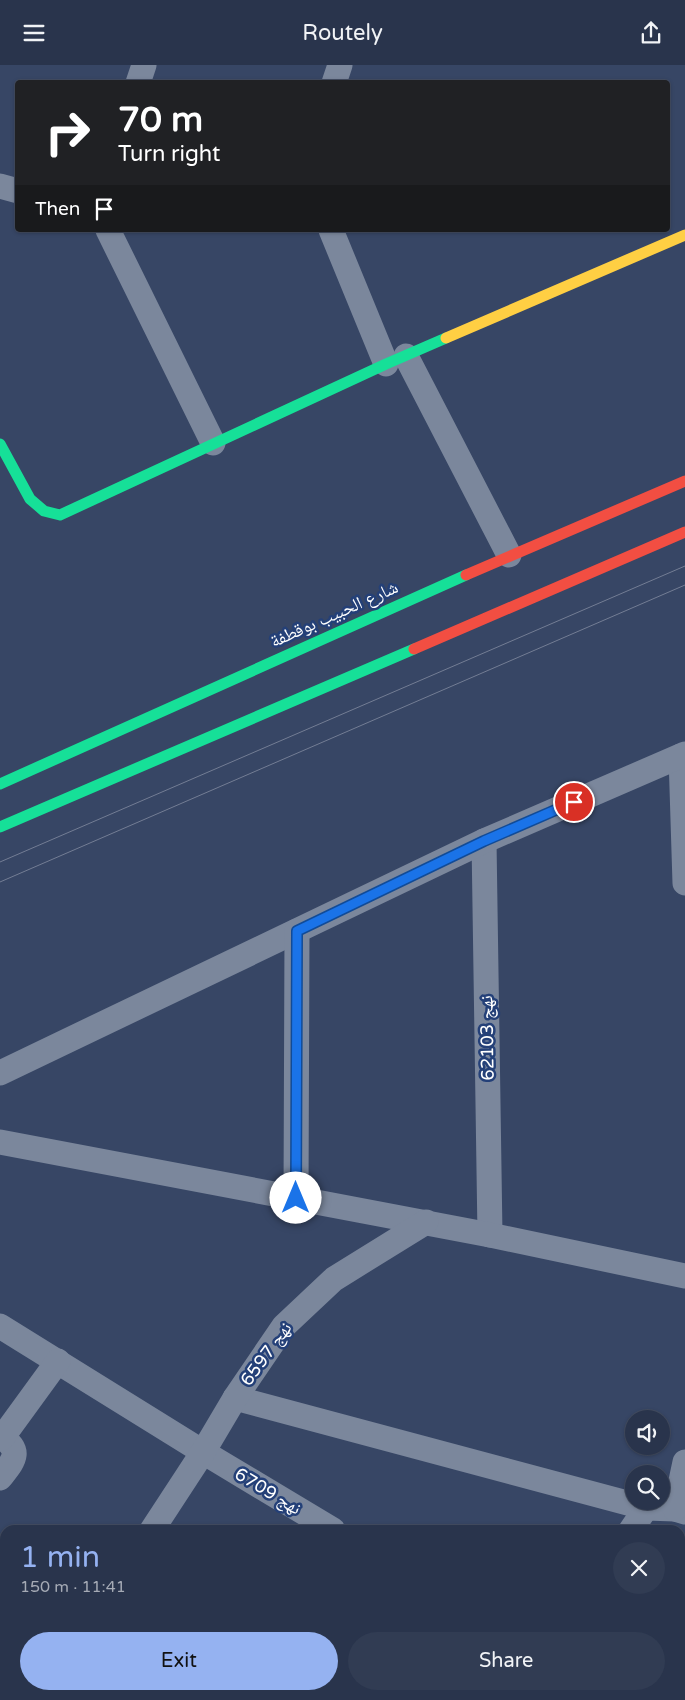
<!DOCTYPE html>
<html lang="en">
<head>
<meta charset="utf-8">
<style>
  :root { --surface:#29344c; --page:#313c53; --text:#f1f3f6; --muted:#a5aab5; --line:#454f64; --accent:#95b2f1 }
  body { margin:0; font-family:"Varela Round","Noto Naskh Arabic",sans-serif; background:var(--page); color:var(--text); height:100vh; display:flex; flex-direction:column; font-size:19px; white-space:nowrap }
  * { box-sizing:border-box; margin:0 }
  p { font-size:16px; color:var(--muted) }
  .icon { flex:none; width:28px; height:28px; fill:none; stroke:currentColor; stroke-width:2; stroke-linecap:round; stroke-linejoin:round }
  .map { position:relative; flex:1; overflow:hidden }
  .details { position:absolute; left:0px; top:1460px; width:685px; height:175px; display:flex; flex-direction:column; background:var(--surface); border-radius:15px 15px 0 0; box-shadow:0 1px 4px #0004,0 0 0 1px var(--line) }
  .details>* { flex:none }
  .banner { position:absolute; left:15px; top:15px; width:655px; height:152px; border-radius:5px; box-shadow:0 1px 4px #0004,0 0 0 1px var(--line); background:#202124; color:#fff; overflow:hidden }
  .controls { position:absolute; left:625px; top:1345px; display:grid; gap:10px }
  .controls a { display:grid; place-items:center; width:45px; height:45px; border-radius:50%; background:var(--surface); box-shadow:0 1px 4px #0004,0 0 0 1px var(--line); font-size:25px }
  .pin { position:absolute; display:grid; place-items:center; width:42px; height:42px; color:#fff; margin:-21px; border:2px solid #fff; border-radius:50%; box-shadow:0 1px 5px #0007 }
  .me { position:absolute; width:55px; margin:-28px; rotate:0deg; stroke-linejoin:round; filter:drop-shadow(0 0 4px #0008) }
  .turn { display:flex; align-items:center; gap:18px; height:105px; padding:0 20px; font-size:22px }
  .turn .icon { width:65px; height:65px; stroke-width:2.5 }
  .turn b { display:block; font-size:35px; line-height:42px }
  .then { display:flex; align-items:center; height:48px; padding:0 20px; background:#0003; gap:10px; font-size:19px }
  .round { display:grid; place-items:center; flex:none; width:52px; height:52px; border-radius:26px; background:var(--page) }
  .summary { display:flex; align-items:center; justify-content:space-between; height:85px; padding:0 20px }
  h1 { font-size:30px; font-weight:600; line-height:38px; color:var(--accent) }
  .cta { display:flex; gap:10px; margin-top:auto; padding:10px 20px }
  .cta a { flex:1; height:58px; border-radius:30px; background:var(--accent); color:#111; font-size:20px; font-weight:600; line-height:58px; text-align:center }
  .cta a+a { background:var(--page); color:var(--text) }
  header { display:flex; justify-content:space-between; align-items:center; height:65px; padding:0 20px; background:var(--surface); font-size:22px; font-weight:600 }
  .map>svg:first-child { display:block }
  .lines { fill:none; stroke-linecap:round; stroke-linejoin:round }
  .street { stroke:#7b879c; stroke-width:25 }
  .fast { stroke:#16e098; stroke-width:11 }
  .slow { stroke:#ffcf43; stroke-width:11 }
  .jam { stroke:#f24e42; stroke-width:11 }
  .tram { stroke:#737d94; stroke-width:1 }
  .route-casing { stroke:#114b97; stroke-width:12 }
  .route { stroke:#1a73e8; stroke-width:9 }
  .labels { text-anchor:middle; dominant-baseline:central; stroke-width:5; stroke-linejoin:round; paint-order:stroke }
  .street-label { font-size:18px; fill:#fff; stroke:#244078 }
</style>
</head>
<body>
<header><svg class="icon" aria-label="menu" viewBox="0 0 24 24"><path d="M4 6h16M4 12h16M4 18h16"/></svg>Routely<svg class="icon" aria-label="share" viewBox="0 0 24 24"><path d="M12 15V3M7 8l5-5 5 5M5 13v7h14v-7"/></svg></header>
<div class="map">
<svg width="685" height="1635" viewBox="0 0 685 1635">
  <rect width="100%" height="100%" fill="#374665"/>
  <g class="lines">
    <g class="street">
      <path d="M 138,18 L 144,0"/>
      <path d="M 334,18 L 340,0"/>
      <path d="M 0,121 L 18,126"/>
      <path d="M 108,165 L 213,378"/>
      <path d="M 331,165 L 386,299"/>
      <path d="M 406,291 L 509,490"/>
      <path d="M 681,691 L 685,818"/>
      <path d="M 484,776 L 490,1170"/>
      <path d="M 0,1008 L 484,776 L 685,689"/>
      <path d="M 0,1077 L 490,1170 L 685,1211"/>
      <path d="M 296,1133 L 297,866"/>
      <path d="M 0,1261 L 203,1387 L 333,1465"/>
      <path d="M 235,1333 L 646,1443 L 675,1444 L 685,1447"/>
      <path d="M 0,1371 C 24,1386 13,1396 0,1413"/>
      <path d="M 2,1373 L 58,1296"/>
      <path d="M 675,1444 L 685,1397"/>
      <path d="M 152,1465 L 203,1387 L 235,1333 L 284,1261 L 334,1214 L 426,1157"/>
      <path d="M 631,1465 L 646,1443"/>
      <path d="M 680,1611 L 685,1612"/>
      <path d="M 378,1630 L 383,1635"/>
      <path d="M 39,1635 L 43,1630"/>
    </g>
    <g class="fast">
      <path d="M 0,379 L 30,434 L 44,446 L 60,450 L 386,299 L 446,273"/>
      <path d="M 0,719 L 466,510"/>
      <path d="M 0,762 L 414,584"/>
      <path d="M 0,1567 L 5,1571"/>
      <path d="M 17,1630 L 26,1635"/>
    </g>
    <path class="slow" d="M 446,273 L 685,170"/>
    <g class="jam">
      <path d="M 466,510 L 685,416"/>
      <path d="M 414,584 L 685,467"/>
      <path d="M 58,1630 L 62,1635"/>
    </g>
    <g class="tram">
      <path d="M 0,797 L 685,501"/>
      <path d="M 0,817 L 685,520"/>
      <path d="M 0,1619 L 5,1625"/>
    </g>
  </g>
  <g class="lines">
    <g class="route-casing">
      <path id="route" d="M 296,1133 L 297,866 L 484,776 L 574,737"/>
    </g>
    <use href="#route" class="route"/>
  </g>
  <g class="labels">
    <g class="street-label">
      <text transform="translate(334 549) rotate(-24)">شارع الحبيب بوقطفة</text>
      <text transform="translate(487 973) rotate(-91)">نهج 62103</text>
      <text transform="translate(266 1289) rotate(-54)">نهج 6597</text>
      <text transform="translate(268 1426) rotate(31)">نهج 6709</text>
    </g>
  </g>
</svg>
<div class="controls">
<a><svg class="icon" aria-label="sound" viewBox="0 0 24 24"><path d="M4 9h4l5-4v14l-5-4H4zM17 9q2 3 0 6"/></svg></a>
<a><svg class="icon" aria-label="search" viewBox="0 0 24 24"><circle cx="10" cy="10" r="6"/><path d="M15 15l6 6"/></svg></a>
</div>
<div class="pin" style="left:574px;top:737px;background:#d93025"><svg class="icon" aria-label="arrive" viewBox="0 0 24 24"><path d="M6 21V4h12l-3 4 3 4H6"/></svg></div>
<svg class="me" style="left:296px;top:1133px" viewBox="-20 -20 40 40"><circle r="19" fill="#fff"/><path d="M0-13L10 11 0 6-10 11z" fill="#1a73e8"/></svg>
<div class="banner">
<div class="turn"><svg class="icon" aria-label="right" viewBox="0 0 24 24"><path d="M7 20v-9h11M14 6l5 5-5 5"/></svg><div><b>70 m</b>Turn right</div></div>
<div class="then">Then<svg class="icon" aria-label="arrive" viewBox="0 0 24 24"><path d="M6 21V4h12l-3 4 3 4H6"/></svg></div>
</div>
<section class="details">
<div class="summary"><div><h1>1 min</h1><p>150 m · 11:41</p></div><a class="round"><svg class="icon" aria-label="close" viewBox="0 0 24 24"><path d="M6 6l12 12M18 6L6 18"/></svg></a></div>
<div class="cta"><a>Exit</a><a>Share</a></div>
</section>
</div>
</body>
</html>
